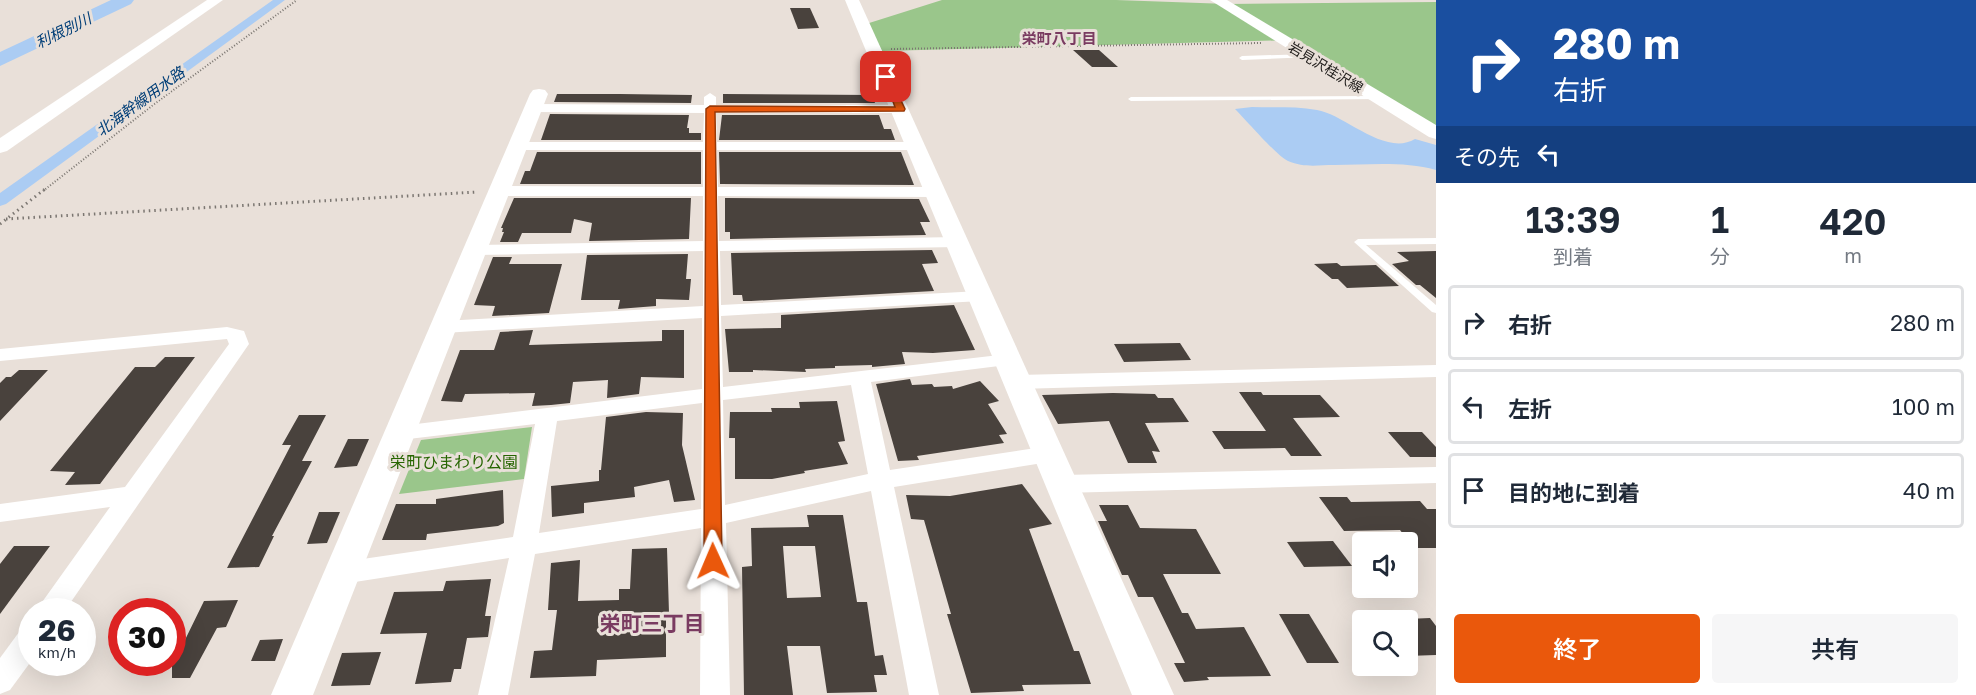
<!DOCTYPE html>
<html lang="ja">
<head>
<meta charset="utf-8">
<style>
  :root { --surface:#fff; --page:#f6f6f7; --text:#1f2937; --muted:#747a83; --line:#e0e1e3; --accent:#ea580c }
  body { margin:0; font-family:"Golos Text","Noto Sans JP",sans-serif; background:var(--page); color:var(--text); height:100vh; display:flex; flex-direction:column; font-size:22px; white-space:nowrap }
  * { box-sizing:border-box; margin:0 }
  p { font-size:20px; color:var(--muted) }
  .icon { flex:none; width:33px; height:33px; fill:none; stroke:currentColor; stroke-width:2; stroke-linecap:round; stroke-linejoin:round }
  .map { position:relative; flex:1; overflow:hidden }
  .side { display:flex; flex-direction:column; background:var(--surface); width:540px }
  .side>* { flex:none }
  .top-card { background:#1a4fa0; color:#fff; overflow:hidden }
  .tools { position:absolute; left:1352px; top:532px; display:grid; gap:12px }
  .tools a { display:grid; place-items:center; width:66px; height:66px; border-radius:6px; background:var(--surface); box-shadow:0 6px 24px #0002; font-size:30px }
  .speed { position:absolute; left:18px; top:598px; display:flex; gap:12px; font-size:30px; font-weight:700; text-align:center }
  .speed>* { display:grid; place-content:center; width:78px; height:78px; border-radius:50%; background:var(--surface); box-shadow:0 6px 24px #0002; line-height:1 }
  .speed small { font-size:15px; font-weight:400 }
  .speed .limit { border:9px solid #d22; background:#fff; color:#111 }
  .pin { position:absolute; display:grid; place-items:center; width:51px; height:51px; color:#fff; margin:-26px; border-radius:12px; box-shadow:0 3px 9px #0006 }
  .me { position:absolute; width:66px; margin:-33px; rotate:359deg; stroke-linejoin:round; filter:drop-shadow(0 0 4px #0008) }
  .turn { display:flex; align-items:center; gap:21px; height:126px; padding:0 18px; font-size:27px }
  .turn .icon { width:78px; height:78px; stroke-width:2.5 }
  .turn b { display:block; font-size:42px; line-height:51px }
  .then { display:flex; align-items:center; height:57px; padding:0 18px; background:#0003; gap:12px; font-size:22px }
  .eta { display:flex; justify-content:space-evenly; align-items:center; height:102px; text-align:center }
  .eta b { font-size:36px; font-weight:600; line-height:42px }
  .action { display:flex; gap:12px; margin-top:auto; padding:12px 18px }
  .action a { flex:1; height:69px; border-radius:6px; background:var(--accent); color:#fff; font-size:24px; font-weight:600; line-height:69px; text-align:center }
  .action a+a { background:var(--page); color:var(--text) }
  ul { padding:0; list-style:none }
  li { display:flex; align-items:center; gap:18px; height:75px; margin:0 12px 9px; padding:0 6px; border:3px solid var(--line); border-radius:6px }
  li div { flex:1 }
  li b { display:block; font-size:22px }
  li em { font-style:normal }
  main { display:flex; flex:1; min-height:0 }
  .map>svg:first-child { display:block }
  .green { fill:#9ac68b }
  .water { fill:#abccf3 }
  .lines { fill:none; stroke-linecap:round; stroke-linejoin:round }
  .canal { fill:#abccf3; fill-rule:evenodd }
  .river { fill:#abccf3; fill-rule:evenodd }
  .building { fill:#49423d; fill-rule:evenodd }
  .path-far1 { stroke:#7b7671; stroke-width:2; stroke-dasharray:1 2; stroke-linecap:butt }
  .path { stroke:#7b7671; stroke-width:3; stroke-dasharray:1.5 4; stroke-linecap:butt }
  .lane { fill:#fff; fill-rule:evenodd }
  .street { fill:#fff; fill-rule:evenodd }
  .secondary { fill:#fff; fill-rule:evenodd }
  .route { fill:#ea580c; stroke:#983908; stroke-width:1.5 }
  .labels { text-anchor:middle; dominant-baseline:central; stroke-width:6; stroke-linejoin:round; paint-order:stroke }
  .far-street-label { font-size:14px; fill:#1f1c1a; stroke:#e9e0d9 }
  .far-water-label { font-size:15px; font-style:italic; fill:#013e77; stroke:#e9e0d9 }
  .far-neighbourhood-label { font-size:15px; font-weight:bold; fill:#7a3b61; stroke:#e9e0d9 }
  .park-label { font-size:16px; fill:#266500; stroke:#e9e0d9 }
  .near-neighbourhood-label { font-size:21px; font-weight:bold; fill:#7a3b61; stroke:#e9e0d9 }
</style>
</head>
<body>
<main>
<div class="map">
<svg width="1436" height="695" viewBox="0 0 1436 695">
  <rect width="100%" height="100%" fill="#e9e0d9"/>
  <g class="green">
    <path d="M 942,0 L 1116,0 L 1228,4 L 1436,2 L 1436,128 L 1295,40 L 882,51 L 866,24 Z"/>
    <path d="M 532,427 L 524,479 L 399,494 L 421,440 Z"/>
  </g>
  <path class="water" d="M 1252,107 C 1273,108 1296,106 1317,110 C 1344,114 1385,157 1415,139 L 1436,145 L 1436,170 C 1404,161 1367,165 1334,165 C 1318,165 1304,168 1288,161 C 1276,155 1246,120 1235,109 Z"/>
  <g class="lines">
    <path class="canal" d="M 273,0 L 285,0 L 6,204 L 0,206 L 0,193 Z"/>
    <path class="river" d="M 111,0 L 134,0 L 131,4 L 0,66 L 0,52 Z"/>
  </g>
  <g class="building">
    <path d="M 790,8 L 810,8 L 819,28 L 798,29 Z"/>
    <path d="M 1073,50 L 1099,50 L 1118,67 L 1092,67 Z"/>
    <path d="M 557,94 L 620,94 L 692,95 L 691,103 L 554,102 Z"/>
    <path d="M 723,94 L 872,95 L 875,103 L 723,103 Z"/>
    <path d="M 550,114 L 689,115 L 687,128 L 689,128 L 689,133 L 701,133 L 701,140 L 541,140 Z"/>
    <path d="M 722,115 L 879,115 L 884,129 L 891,129 L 895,140 L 719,140 Z"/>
    <path d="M 537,152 L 701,152 L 701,184 L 520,184 L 525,171 L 530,171 Z"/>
    <path d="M 719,152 L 901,152 L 914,185 L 720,184 Z"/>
    <path d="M 514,198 L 691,198 L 689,239 L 589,241 L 592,223 L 574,219 L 571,233 L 522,233 L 518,242 L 500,242 L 504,232 L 502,232 L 503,228 L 501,228 Z"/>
    <path d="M 725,198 L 919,199 L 930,222 L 920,222 L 926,235 L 730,239 L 730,232 L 725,232 Z"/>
    <path d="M 932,250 L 938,263 L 922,264 L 934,291 L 751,301 L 743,301 L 742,295 L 733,295 L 731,253 Z"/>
    <path d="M 1436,251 L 1436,298 L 1420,285 L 1416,285 L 1392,264 L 1409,261 L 1397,252 Z"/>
    <path d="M 688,254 L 686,279 L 691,279 L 689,300 L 656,299 L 656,306 L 618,309 L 620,300 L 581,300 L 587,255 Z"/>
    <path d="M 493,257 L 512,257 L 509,264 L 562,264 L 549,313 L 492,316 L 495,306 L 474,305 Z"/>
    <path d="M 1337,263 L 1341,266 L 1376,265 L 1399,286 L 1347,288 L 1338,279 L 1332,279 L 1314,264 Z"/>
    <path d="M 954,305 L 975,350 L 933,353 L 902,352 L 905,364 L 872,367 L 872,365 L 835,366 L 835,368 L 805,369 L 806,372 L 753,370 L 753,372 L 729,372 L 725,329 L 781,328 L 781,315 Z"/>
    <path d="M 533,330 L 529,345 L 662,341 L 662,330 L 684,330 L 684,378 L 641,377 L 639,394 L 607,398 L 608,380 L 573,382 L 570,403 L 551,405 L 532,406 L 535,393 L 465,394 L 462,402 L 441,401 L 460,350 L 494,350 L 500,332 Z"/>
    <path d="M 1180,343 L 1191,360 L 1124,362 L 1114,344 Z"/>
    <path d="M 165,357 L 195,357 L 100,484 L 65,485 L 75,472 L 50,471 L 135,367 L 155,367 Z"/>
    <path d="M 19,370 L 48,370 L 0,421 L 0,383 L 6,377 L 11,377 Z"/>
    <path d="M 910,379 L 912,385 L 932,384 L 934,387 L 952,386 L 953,389 L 980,381 L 999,401 L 988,404 L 1007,434 L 999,435 L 1004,443 L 917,456 L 919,460 L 898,461 L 876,384 Z"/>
    <path d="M 1239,392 L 1261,392 L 1263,395 L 1320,395 L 1340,417 L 1293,418 L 1322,456 L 1291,456 L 1285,448 L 1224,449 L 1212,431 L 1266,431 Z"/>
    <path d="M 1113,393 L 1155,394 L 1158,398 L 1173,398 L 1189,422 L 1145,423 L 1160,452 L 1152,451 L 1157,463 L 1128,463 L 1109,421 L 1058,424 L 1042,395 Z"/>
    <path d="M 837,401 L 845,441 L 838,442 L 848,464 L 804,471 L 805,473 L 772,479 L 735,479 L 735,438 L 729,438 L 730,412 L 772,412 L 771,408 L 800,408 L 799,402 Z"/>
    <path d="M 646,412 L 683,413 L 682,445 L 695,500 L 674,502 L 669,480 L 634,487 L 635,497 L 584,503 L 584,513 L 552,517 L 551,486 L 599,481 L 599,470 L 601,470 L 606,417 Z"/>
    <path d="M 299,415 L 326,415 L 302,461 L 312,461 L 272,536 L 274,536 L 259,567 L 227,568 L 291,445 L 282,445 Z"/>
    <path d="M 1388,432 L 1422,432 L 1436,447 L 1436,457 L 1410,457 Z"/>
    <path d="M 348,439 L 369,439 L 357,466 L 334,468 Z"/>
    <path d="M 1022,484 L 1052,524 L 1029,529 L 1074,651 L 1079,651 L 1091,684 L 1022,685 L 1024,691 L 971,693 L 947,614 L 951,614 L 924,520 L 911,519 L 906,495 L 950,496 Z"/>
    <path d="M 503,490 L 504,523 L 498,526 L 427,534 L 426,540 L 382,540 L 396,504 L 436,504 L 436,499 Z"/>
    <path d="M 1319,497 L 1347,497 L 1351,502 L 1420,501 L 1427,509 L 1436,509 L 1436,548 L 1414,548 L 1400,530 L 1344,531 Z"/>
    <path d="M 1099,505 L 1128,505 L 1140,528 L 1196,529 L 1221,574 L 1163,574 L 1182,613 L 1188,613 L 1196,629 L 1244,627 L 1271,676 L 1207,677 L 1209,680 L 1184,682 L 1174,663 L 1185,663 L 1153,597 L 1138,597 L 1128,575 L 1122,575 L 1098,521 L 1107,521 Z"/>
    <path d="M 319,512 L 340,512 L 327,543 L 307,544 Z"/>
    <path d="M 807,515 L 843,515 L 857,602 L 867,602 L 875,656 L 883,655 L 887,675 L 874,675 L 877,692 L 827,693 L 820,646 L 787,646 L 793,695 L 744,695 L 742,567 L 752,566 L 751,528 L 809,527 ZM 783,546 L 815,546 L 821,597 L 787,598 Z"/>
    <path d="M 1333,541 L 1352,566 L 1304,567 L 1287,542 Z"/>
    <path d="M 14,546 L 50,546 L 0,614 L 0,564 Z"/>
    <path d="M 667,548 L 669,613 L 666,613 L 666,657 L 597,660 L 596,676 L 530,678 L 534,651 L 552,650 L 557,610 L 548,610 L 551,563 L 580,560 L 578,601 L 619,600 L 619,589 L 630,589 L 632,549 Z"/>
    <path d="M 491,579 L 485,616 L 491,616 L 488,637 L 467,638 L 461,669 L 454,669 L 451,682 L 415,684 L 427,633 L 380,634 L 394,592 L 443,591 L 446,581 Z"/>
    <path d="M 238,600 L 226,627 L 217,628 L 190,678 L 172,678 L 172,644 L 183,644 L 204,601 Z"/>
    <path d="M 1279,614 L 1309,614 L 1339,663 L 1307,663 Z"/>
    <path d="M 1430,618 L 1436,626 L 1436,655 L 1407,656 L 1407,619 Z"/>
    <path d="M 283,639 L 275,661 L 251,661 L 260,640 Z"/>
    <path d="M 381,652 L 370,685 L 331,686 L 342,653 Z"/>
  </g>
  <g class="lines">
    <g class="path-far1">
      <path d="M 891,49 L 1261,43"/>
      <path d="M 43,191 L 157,102 L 297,0"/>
    </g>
    <g class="path">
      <path d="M 6,219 L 477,192"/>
      <path d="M 0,224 L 45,189"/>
    </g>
    <g class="lane">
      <path d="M 1309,54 L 1312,56 L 1311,57 L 1242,60 L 1239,58 L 1242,56 Z"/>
      <path d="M 1377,96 L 1380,98 L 1379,99 L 1131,101 L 1128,99 L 1131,97 Z"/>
      <path d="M 1436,238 L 1436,244 L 1366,245 L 1436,305 L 1436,313 L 1432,312 L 1354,242 L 1358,239 Z"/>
    </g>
    <g class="street">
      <path d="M 710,93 L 716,97 L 716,105 L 901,105 L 907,109 L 901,113 L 716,113 L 717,142 L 916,142 L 923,146 L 916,150 L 717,150 L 718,187 L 937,187 L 945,192 L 937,197 L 718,196 L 719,241 L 958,237 L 966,242 L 958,247 L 720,251 L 721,305 L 980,291 L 986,292 L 989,296 L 986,300 L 980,301 L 721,316 L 723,387 L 1008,354 L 1015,356 L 1018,360 L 1015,364 L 871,382 L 890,470 L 1049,446 L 1057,448 L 1060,454 L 1057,460 L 1049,462 L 894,487 L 939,695 L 909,695 L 871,491 L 726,523 L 730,695 L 700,695 L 701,528 L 535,554 L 508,695 L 478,695 L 509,558 L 342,584 L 333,581 L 329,573 L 333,565 L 342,562 L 513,537 L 535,424 L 400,440 L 392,437 L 389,432 L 392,427 L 702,389 L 702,318 L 443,333 L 436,331 L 434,327 L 436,323 L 443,321 L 703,306 L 703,251 L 475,255 L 467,250 L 475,245 L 703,241 L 703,196 L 499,196 L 491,191 L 499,186 L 703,187 L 703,150 L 517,150 L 510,146 L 517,142 L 703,142 L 704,113 L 533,112 L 527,108 L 533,104 L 704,105 L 704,97 ZM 851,385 L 868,474 L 725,505 L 723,400 ZM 702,403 L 701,509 L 539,533 L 557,421 Z"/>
      <path d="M 227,327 L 244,331 L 249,344 L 64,612 L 35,612 L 110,507 L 0,522 L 0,504 L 125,487 L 229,344 L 227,339 L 0,361 L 0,349 Z"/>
      <path d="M 1436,365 L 1436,377 L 1018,389 L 1011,387 L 1008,382 L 1011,377 L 1018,375 Z"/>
      <path d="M 1436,467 L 1436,483 L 1062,493 L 1054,490 L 1050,484 L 1054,478 L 1062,475 Z"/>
      <path d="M 32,625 L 32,660 L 10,690 L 0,694 L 0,658 L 22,628 Z"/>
    </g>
    <g class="secondary">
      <path d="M 207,0 L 223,0 L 7,151 L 0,153 L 0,138 Z"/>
      <path d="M 845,0 L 859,0 L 1174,695 L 1132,695 Z"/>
      <path d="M 1210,0 L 1227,0 L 1436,125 L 1436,139 L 1429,137 Z"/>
      <path d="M 539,89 L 545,90 L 548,94 L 313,695 L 271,695 L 530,94 L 533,90 Z"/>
    </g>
  </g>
  <path class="route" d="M 883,75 L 890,77 L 905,109 L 904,111 L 715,112 L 722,561 L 719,566 L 713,569 L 707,566 L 704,561 L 706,109 L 710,106 L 895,107 Z"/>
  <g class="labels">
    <g class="far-street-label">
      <text transform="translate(1326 67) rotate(31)">岩見沢桂沢線</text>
    </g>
    <g class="far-water-label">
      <text transform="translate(63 30) rotate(-26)">利根別川</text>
      <text transform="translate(140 101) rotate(-36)">北海幹線用水路</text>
    </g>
    <g class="far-neighbourhood-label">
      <text x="1059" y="38">栄町八丁目</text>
    </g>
    <g class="park-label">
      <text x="454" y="462">栄町ひまわり公園</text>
    </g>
    <g class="near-neighbourhood-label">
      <text x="652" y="623">栄町三丁目</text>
    </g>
  </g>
</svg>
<div class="tools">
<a><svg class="icon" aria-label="sound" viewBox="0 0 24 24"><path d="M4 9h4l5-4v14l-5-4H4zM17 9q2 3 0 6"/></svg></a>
<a><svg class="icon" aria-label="search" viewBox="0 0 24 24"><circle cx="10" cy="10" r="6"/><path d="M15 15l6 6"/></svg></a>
</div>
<div class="speed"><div>26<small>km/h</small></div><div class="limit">30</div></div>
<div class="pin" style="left:886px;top:77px;background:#d93025"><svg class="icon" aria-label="arrive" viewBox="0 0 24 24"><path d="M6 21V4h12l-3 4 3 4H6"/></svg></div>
<svg class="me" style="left:713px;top:561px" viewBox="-20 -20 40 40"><path d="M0-17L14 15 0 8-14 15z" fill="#ea580c" stroke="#fff" stroke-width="4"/></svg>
</div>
<section class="side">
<div class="top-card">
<div class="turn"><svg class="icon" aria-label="right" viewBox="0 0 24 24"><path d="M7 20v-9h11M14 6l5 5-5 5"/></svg><div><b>280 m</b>右折</div></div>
<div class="then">その先<svg class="icon" aria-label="left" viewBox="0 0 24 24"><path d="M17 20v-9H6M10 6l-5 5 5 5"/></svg></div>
</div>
<div class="eta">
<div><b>13:39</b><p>到着</p></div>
<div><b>1</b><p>分</p></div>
<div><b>420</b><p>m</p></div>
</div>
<ul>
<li><svg class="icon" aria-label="right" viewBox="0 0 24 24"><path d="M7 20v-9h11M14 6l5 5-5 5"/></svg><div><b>右折</b></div><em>280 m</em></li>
<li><svg class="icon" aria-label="left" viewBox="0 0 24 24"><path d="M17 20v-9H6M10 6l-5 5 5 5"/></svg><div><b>左折</b></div><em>100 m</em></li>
<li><svg class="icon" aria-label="arrive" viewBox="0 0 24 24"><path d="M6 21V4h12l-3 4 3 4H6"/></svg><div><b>目的地に到着</b></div><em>40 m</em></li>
</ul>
<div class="action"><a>終了</a><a>共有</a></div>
</section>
</main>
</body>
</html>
